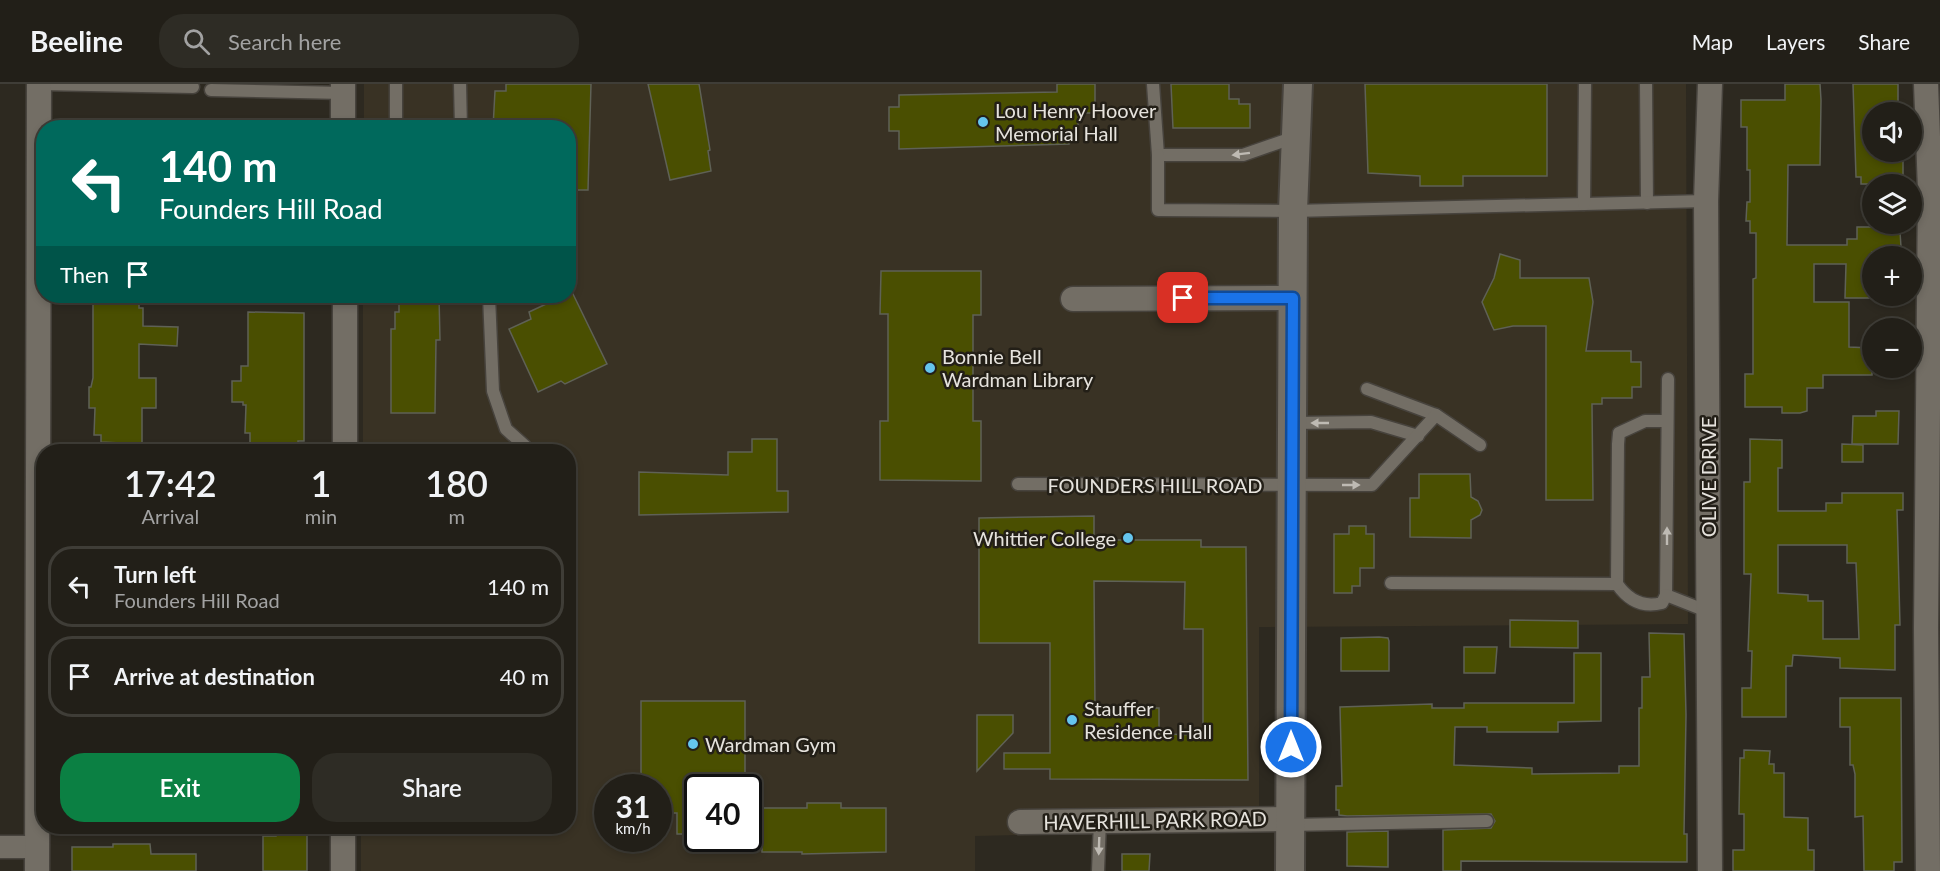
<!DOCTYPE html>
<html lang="en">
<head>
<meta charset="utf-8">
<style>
  :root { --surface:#221f18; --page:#2e2c25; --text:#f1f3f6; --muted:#a2a2a2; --line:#3f3d37; --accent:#0b8043 }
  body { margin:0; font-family:Lato,sans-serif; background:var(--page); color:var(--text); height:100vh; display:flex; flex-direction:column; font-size:22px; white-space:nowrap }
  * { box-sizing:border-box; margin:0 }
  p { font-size:20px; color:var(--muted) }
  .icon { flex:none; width:33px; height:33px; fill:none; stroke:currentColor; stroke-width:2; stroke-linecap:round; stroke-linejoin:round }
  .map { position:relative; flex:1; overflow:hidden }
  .sheet { position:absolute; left:36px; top:360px; width:540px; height:390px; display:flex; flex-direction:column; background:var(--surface); border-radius:24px; box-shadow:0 3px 9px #0003,0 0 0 2px var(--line) }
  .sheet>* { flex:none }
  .hud { position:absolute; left:36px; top:36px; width:540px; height:183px; border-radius:24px; box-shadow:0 3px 9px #0003,0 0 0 2px var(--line); background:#00695c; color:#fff; overflow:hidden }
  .controls { position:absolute; left:1862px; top:18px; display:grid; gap:12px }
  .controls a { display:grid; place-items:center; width:60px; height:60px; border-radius:50%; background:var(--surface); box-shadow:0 3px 9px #0003,0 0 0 2px var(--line); font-size:30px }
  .speed { position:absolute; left:594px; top:690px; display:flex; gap:12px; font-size:30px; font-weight:700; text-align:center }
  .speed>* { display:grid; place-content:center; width:78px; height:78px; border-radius:50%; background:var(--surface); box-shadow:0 3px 9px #0003,0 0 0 2px var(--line); line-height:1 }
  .speed small { font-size:15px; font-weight:400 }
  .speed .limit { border:3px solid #111; border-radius:9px; background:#fff; color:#111 }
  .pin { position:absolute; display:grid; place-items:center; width:51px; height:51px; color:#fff; margin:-26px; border-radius:12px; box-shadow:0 3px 9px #0006 }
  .me { position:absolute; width:66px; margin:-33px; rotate:0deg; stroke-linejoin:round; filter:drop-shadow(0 0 4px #0008) }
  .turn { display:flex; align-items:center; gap:21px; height:126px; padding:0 24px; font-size:27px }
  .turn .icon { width:78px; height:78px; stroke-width:2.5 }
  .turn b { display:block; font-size:42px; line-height:51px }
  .then { display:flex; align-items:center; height:57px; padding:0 24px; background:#0003; gap:12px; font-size:22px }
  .eta { display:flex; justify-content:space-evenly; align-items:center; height:102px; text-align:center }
  .eta b { font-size:36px; font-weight:600; line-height:42px }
  .button { display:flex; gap:12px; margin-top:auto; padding:12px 24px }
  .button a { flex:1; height:69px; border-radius:24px; background:var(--accent); color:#fff; font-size:24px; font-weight:600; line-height:69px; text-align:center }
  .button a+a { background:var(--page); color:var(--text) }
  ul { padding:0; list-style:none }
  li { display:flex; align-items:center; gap:18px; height:81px; margin:0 12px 9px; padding:0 12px; border:3px solid var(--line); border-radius:24px }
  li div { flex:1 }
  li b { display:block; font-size:22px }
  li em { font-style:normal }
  header { display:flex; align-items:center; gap:36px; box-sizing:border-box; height:84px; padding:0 30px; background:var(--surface); border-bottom:2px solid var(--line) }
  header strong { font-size:28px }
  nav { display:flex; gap:33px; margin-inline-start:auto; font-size:21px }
  .search { width:420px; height:54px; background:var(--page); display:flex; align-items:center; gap:15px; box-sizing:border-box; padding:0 21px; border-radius:24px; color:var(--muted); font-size:22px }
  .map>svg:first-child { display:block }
  .built { fill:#393224; fill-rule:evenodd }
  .building { fill:#4a4f01; stroke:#5f6156; stroke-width:1.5; fill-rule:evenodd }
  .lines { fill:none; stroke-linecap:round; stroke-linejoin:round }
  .service-casing { stroke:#47433d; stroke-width:15 }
  .minor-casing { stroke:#47433d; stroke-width:27 }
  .tertiary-casing { stroke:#47433d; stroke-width:32 }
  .service { stroke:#736e65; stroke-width:12 }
  .minor { stroke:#736e65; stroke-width:24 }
  .tertiary { stroke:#736e65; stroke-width:28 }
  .oneway { fill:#bebab3 }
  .route-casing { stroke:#114b97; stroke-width:15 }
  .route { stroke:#1a73e8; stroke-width:10 }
  .poi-dot { fill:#65c5ee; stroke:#231f17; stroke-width:2 }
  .labels { text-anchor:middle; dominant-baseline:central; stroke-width:5; stroke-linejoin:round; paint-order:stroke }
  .poi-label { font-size:20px; fill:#e6e3dd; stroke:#231f17; text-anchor:start }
  .street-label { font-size:20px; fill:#e6e3dd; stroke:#231f17 }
</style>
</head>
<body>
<header>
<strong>Beeline</strong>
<div class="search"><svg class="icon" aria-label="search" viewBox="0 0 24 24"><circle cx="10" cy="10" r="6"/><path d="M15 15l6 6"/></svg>Search here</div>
<nav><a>Map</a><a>Layers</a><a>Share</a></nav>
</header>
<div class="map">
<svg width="1940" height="787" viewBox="0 0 1940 787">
  <rect width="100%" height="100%" fill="#2d2920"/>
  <path class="built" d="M 364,0 L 1686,0 L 1688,540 L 1259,543 L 1259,746 L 975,752 L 975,787 L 361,787 L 361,743 L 568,742 L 568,368 L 363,367 L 363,212 L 568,212 L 568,44 L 364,43 ZM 608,704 L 658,704 L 658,754 L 608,754 ZM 698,704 L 748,704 L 748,754 L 698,754 Z"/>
  <g class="building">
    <path d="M 506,0 L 591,0 L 588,106 L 568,106 L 568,44 L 493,44 L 495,7 L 506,7 Z"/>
    <path d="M 648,0 L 699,0 L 710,66 L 708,67 L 711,87 L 670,96 Z"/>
    <path d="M 1057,0 L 1095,0 L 1095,29 L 1078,29 L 1078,52 L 1069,52 L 1069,60 L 899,65 L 899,47 L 889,47 L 889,23 L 899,23 L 899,11 L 1057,8 Z"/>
    <path d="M 1171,0 L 1229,0 L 1229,15 L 1239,15 L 1239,20 L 1250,20 L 1250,44 L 1173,44 Z"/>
    <path d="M 1365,0 L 1547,0 L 1547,92 L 1463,92 L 1463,102 L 1420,102 L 1420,92 L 1368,89 Z"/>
    <path d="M 1785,0 L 1820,0 L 1821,16 L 1820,81 L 1788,81 L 1787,161 L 1847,161 L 1847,155 L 1857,155 L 1857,143 L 1896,143 L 1896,148 L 1900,148 L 1901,163 L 1896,163 L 1896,168 L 1872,168 L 1872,214 L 1845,214 L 1846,180 L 1814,180 L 1814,218 L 1849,218 L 1849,263 L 1872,264 L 1872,291 L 1823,291 L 1823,304 L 1807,304 L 1807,327 L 1800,329 L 1782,329 L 1782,323 L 1745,323 L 1745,290 L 1753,290 L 1753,195 L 1756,194 L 1756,149 L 1750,149 L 1750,137 L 1746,137 L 1747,118 L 1750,118 L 1750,86 L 1747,86 L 1747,43 L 1741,43 L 1741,16 L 1785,16 Z"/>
    <path d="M 1853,0 L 1898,0 L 1898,23 L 1889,23 L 1889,28 L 1872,28 L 1872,68 L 1903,68 L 1903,100 L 1861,100 L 1861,93 L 1856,93 Z"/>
    <path d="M 1500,170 L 1520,176 L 1520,194 L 1589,194 L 1593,218 L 1586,267 L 1631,267 L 1631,278 L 1641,278 L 1641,303 L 1632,303 L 1632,314 L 1602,314 L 1602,320 L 1592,320 L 1593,416 L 1546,416 L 1546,242 L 1513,242 L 1494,246 L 1492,242 L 1482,218 L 1494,194 Z"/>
    <path d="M 881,187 L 981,187 L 981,231 L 973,231 L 973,337 L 981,337 L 981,397 L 880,396 L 880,337 L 888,337 L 888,230 L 880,230 Z"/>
    <path d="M 572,208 L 607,280 L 565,300 L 561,297 L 538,308 L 509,245 L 531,235 L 529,228 Z"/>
    <path d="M 420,212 L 439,212 L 440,256 L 436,256 L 435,329 L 391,329 L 391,245 L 395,245 L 395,228 L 399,228 L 399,215 L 420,215 Z"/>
    <path d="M 93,214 L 139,214 L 139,224 L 143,224 L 143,242 L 178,243 L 177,262 L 139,260 L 139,294 L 156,294 L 156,324 L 142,324 L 142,360 L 101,358 L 101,351 L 94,351 L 95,324 L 89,324 L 89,303 L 91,303 L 93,294 Z"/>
    <path d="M 248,228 L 304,229 L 304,357 L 298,357 L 298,366 L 250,364 L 250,349 L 245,349 L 246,321 L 243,321 L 243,318 L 232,318 L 232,297 L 241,297 L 241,282 L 248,282 Z"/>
    <path d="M 1876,327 L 1899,327 L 1898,360 L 1852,360 L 1853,332 L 1876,332 Z"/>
    <path d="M 752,355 L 777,355 L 777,407 L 788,407 L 788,428 L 639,431 L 639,388 L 728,391 L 728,368 L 752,368 Z"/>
    <path d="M 1750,355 L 1782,356 L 1782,384 L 1778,384 L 1778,427 L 1826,427 L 1826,419 L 1842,419 L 1842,409 L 1903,409 L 1903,426 L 1897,426 L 1900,541 L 1895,541 L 1895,586 L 1840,584 L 1840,574 L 1793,571 L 1792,582 L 1786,582 L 1786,633 L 1742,633 L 1742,604 L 1751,604 L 1752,567 L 1748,567 L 1751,490 L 1744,490 L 1744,398 L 1750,398 ZM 1778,461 L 1847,461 L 1847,479 L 1856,479 L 1859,555 L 1823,555 L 1823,517 L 1808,517 L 1808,511 L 1778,509 Z"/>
    <path d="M 1842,360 L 1863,361 L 1863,378 L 1842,378 Z"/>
    <path d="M 1419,390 L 1470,390 L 1471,413 L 1478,417 L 1482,426 L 1480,431 L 1471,436 L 1471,454 L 1410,453 L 1410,414 L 1419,414 Z"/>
    <path d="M 1094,432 L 1094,456 L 1201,456 L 1201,463 L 1246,463 L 1248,696 L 1050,695 L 1050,685 L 1004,685 L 1004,669 L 1050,669 L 1050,559 L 979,559 L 979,434 ZM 1094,497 L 1185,498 L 1184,545 L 1203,545 L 1203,651 L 1159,650 L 1159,624 L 1095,624 Z"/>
    <path d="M 1349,442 L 1366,442 L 1366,450 L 1374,450 L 1374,484 L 1360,484 L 1360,502 L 1352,502 L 1352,509 L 1334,509 L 1334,450 L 1349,450 Z"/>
    <path d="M 1510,536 L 1578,537 L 1578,564 L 1510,563 Z"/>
    <path d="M 1649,549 L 1684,550 L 1686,631 L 1684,750 L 1687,750 L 1687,778 L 1461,777 L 1461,787 L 1443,787 L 1443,746 L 1491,744 L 1495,737 L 1491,730 L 1347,732 L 1339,731 L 1339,726 L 1336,726 L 1336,702 L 1342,702 L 1340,623 L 1432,620 L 1432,624 L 1464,624 L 1464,619 L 1574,619 L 1574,569 L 1601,569 L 1601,637 L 1558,638 L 1558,648 L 1487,648 L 1487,643 L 1455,643 L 1454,681 L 1532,684 L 1532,690 L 1619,689 L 1619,682 L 1639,682 L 1639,624 L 1642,624 L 1642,593 L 1650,593 Z"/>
    <path d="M 1379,553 L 1388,554 L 1389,557 L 1389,587 L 1341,587 L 1341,554 Z"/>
    <path d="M 1464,563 L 1497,563 L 1495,589 L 1464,589 Z"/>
    <path d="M 1840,614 L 1901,614 L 1902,778 L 1894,778 L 1894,787 L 1864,787 L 1863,732 L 1855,733 L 1855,690 L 1853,681 L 1850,681 L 1850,643 L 1840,643 Z"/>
    <path d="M 641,617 L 745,617 L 745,704 L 698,704 L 698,750 L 677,750 L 677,729 L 658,729 L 658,704 L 641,704 Z"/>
    <path d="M 977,631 L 1013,631 L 1013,649 L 977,687 Z"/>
    <path d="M 1744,666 L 1770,667 L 1769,680 L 1774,680 L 1774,689 L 1784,689 L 1784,733 L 1808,734 L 1808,766 L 1814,766 L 1814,787 L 1733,787 L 1733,766 L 1744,766 L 1744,730 L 1739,730 L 1740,674 L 1744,674 Z"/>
    <path d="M 807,719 L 841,719 L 841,724 L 886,724 L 886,768 L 802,770 L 802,768 L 762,768 L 762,724 L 807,724 Z"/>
    <path d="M 276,742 L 307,742 L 307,787 L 263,787 L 263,752 L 276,752 Z"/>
    <path d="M 1388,747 L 1388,783 L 1347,782 L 1347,748 Z"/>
    <path d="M 113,760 L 150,760 L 151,770 L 196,770 L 196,787 L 72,787 L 72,763 L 113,763 Z"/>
    <path d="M 1122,770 L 1150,770 L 1149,787 L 1122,787 Z"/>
  </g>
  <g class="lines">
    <g class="service-casing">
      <g id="service">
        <path d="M 39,0 L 193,3"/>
        <path d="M 396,0 L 396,44"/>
        <path d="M 460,0 L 461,44"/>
        <path d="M 1153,0 L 1158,71 L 1243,71 L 1295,53"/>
        <path d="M 1646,0 L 1647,119"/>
        <path d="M 211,6 L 343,9"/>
        <path d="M 1158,71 L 1158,126 L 1293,127 L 1706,117"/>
        <path d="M 1584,120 L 1585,0"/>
        <path d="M 489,212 L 493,307 L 506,345 L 525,362"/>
        <path d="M 1367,305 L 1436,331"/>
        <path d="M 1667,337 L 1645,337 L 1619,349 L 1618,360 L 1617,500 C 1628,516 1643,524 1662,519 L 1666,511 L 1668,295"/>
        <path d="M 1293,339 L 1371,338 L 1418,352"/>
        <path d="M 1018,400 L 1372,401 L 1436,331 L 1480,361"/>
        <path d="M 1391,499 L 1617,500"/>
        <path d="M 1666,511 L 1709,528"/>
        <path d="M 1290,741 L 1487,737"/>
        <path d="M 0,758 L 37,758"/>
        <path d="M 0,768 L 37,768"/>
        <path d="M 1098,787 L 1100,737"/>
      </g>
    </g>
    <g class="minor-casing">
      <g id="minor">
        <path d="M 343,0 L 343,44"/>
        <path d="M 1710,0 L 1706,117 L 1710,787"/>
        <path d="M 1926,0 L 1930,106 L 1926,544 L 1928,787"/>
        <path d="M 1073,215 L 1293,214"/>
        <path d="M 345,368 L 345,212"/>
        <path d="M 1020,738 L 1290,735"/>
        <path d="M 37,787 L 39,0"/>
        <path d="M 343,787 L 343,742"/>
      </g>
    </g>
    <g class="tertiary-casing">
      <path id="tertiary" d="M 1290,787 L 1293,127 L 1298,0"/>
    </g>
    <use href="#service" class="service"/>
    <use href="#minor" class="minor"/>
    <use href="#tertiary" class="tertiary"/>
  </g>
  <defs><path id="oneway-solid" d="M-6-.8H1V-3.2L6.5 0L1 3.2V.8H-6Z" transform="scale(1.5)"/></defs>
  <g class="oneway">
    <use href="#oneway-solid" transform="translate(1241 70) rotate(173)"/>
    <use href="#oneway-solid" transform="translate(1320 339) rotate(180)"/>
    <use href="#oneway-solid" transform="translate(1351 401)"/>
    <use href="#oneway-solid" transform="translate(1667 452) rotate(-90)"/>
    <use href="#oneway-solid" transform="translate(1099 762) rotate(92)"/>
  </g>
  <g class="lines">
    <g class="route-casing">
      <path id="route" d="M 1183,214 L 1293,214 L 1291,663"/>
    </g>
    <use href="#route" class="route"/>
  </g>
  <g class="poi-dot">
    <circle cx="983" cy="38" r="6"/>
    <circle cx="930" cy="284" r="6"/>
    <circle cx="1128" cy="454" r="6"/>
    <circle cx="1072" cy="636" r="6"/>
    <circle cx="693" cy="660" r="6"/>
  </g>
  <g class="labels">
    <g class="poi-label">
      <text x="995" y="26">Lou Henry Hoover<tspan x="995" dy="23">Memorial Hall</tspan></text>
      <text x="942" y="272">Bonnie Bell<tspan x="942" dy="23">Wardman Library</tspan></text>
      <text x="1116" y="454" text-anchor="end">Whittier College</text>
      <text x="1084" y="624">Stauffer<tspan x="1084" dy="23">Residence Hall</tspan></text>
      <text x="705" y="660">Wardman Gym</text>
    </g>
    <g class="street-label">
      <text transform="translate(1708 393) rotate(-90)">OLIVE DRIVE</text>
      <text x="1155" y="401">FOUNDERS HILL ROAD</text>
      <text transform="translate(1155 736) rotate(-1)">HAVERHILL PARK ROAD</text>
    </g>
  </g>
</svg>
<div class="controls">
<a><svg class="icon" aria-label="sound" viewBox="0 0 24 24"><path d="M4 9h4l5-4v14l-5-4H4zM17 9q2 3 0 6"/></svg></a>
<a><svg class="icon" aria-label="layers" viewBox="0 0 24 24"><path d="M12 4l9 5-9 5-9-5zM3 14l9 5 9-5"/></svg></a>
<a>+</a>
<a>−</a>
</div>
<div class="speed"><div>31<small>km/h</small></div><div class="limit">40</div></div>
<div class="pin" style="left:1183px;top:214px;background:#d93025"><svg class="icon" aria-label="arrive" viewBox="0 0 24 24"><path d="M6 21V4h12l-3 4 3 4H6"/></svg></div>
<svg class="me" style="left:1291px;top:663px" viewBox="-20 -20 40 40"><circle r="17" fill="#1a73e8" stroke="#fff" stroke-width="3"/><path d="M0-11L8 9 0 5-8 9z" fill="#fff"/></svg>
<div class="hud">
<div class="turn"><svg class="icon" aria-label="left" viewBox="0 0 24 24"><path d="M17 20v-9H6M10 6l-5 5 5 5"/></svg><div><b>140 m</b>Founders Hill Road</div></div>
<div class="then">Then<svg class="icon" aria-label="arrive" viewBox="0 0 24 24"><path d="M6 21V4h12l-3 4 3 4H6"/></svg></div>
</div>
<section class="sheet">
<div class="eta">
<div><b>17:42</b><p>Arrival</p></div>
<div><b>1</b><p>min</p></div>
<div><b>180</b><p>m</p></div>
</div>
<ul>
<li><svg class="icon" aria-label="left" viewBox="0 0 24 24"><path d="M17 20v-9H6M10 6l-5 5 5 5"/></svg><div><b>Turn left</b><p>Founders Hill Road</p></div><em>140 m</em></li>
<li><svg class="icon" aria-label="arrive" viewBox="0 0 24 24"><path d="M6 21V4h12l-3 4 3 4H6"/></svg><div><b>Arrive at destination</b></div><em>40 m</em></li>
</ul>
<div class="button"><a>Exit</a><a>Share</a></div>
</section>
</div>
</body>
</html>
